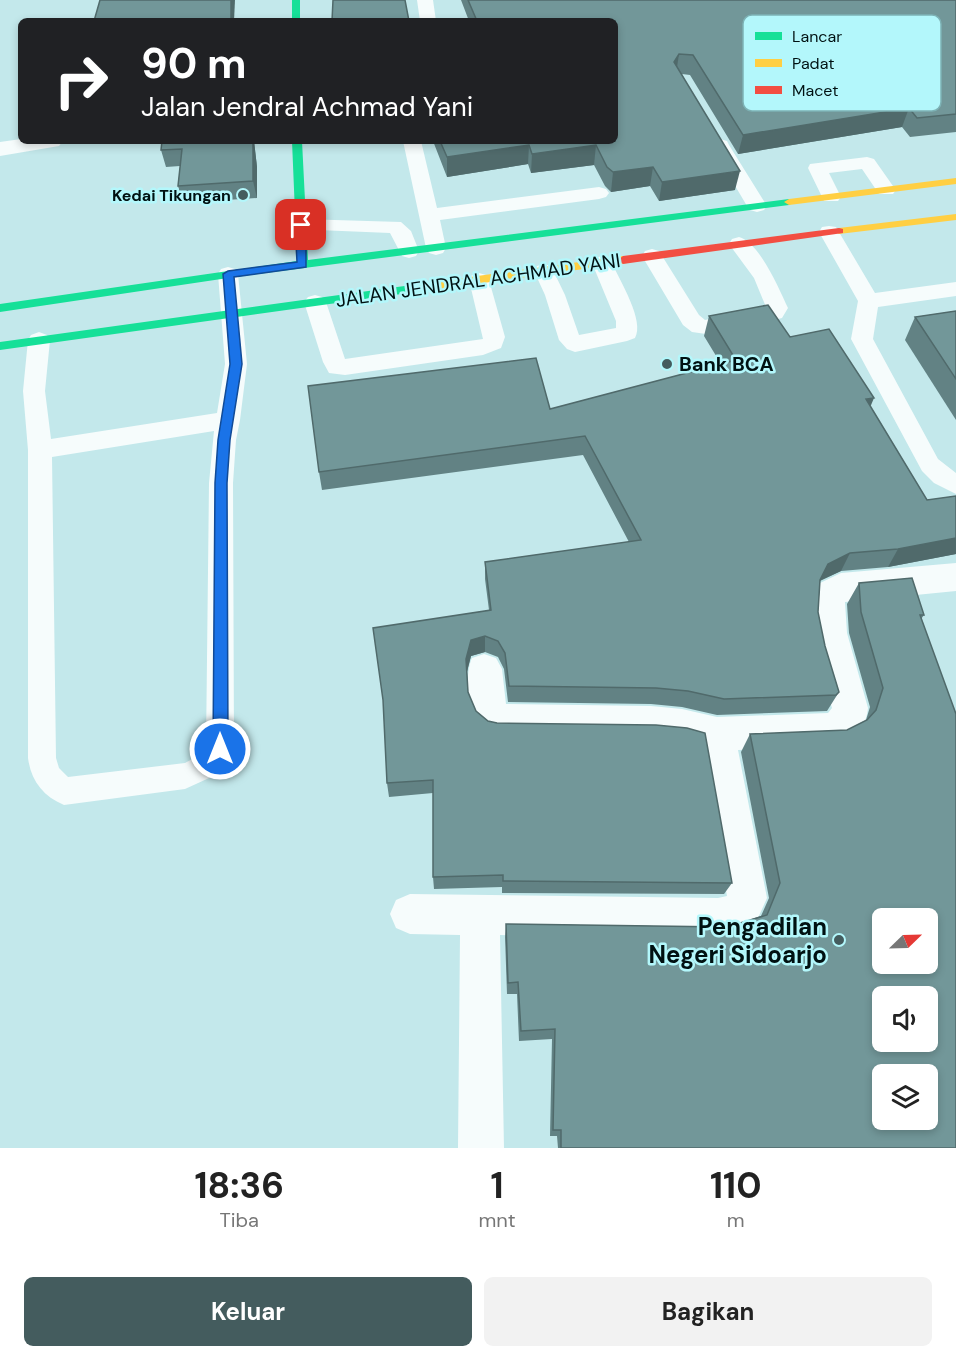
<!DOCTYPE html>
<html lang="id">
<head>
<meta charset="utf-8">
<style>
  :root { --surface:#fff; --page:#f2f2f2; --text:#222; --muted:#767676; --accent:#445c5e }
  body { margin:0; font-family:"DM Sans",sans-serif; background:var(--page); color:var(--text); height:100vh; display:flex; flex-direction:column; font-size:22px; white-space:nowrap }
  * { box-sizing:border-box; margin:0 }
  p { font-size:20px; color:var(--muted) }
  .icon { flex:none; width:33px; height:33px; fill:none; stroke:currentColor; stroke-width:2; stroke-linecap:round; stroke-linejoin:round }
  .map { position:relative; height:1148px; overflow:hidden }
  .side { display:flex; flex-direction:column; background:var(--surface); flex:1 }
  .side>* { flex:none }
  .guide { position:absolute; left:18px; top:18px; width:600px; height:126px; border-radius:9px; box-shadow:0 3px 9px #0003; background:#202124; color:#fff; overflow:hidden }
  .needle { width:39px; rotate:67deg }
  .controls { position:absolute; left:872px; top:908px; display:grid; gap:12px }
  .controls a { display:grid; place-items:center; width:66px; height:66px; border-radius:9px; background:var(--surface); box-shadow:0 3px 9px #0003; font-size:30px }
  .pin { position:absolute; display:grid; place-items:center; width:51px; height:51px; color:#fff; margin:-26px; border-radius:12px; box-shadow:0 3px 9px #0006 }
  .me { position:absolute; width:66px; margin:-33px; rotate:0deg; stroke-linejoin:round; filter:drop-shadow(0 0 4px #0008) }
  .turn { display:flex; align-items:center; gap:21px; height:126px; padding:0 24px; font-size:27px }
  .turn .icon { width:78px; height:78px; stroke-width:2.5 }
  .turn b { display:block; font-size:42px; line-height:51px }
  .eta { display:flex; justify-content:space-evenly; align-items:center; height:102px; text-align:center }
  .eta b { font-size:36px; font-weight:700; line-height:42px }
  .cta { display:flex; gap:12px; margin-top:auto; padding:12px 24px }
  .cta a { flex:1; height:69px; border-radius:9px; background:var(--accent); color:#fff; font-size:24px; font-weight:700; line-height:69px; text-align:center }
  .cta a+a { background:var(--page); color:var(--text) }
  .map>svg:first-child { display:block }
  .lines { fill:none; stroke-linecap:round; stroke-linejoin:round }
  .lane { fill:#f6fcfc; fill-rule:evenodd }
  .street { fill:#f6fcfc; fill-rule:evenodd }
  .fast { fill:#16e098; fill-rule:evenodd }
  .slow { fill:#ffcf43; fill-rule:evenodd }
  .jam { fill:#f24e42; fill-rule:evenodd }
  .wall { fill:#628284 }
  .shaded-wall { fill:#506a6b }
  .building { fill:#729799; stroke:#506a6b; stroke-width:1.5; fill-rule:evenodd }
  .route { fill:#1a73e8; stroke:#114b97; stroke-width:1.5 }
  .poi-dot { fill:#445c5e; stroke:#b3f7fb; stroke-width:2 }
  .labels { text-anchor:middle; dominant-baseline:central; stroke-width:5; stroke-linejoin:round; paint-order:stroke }
  .far-poi-label { font-size:16px; font-weight:bold; fill:#001112; stroke:#b3f7fb; text-anchor:end }
  .street-label { font-size:20px; fill:#001112; stroke:#b3f7fb }
  .poi-label { font-size:20px; font-weight:bold; fill:#001112; stroke:#b3f7fb; text-anchor:start }
  .near-poi-label { font-size:24px; font-weight:bold; fill:#001112; stroke:#b3f7fb; text-anchor:end }
  .key { fill:#b3f7fb; stroke:#7db2b5; stroke-width:1.5 }
  .key-label { font-size:16px; fill:#001112 }
</style>
</head>
<body>
<div class="map">
<svg width="956" height="1148" viewBox="0 0 956 1148">
  <rect width="100%" height="100%" fill="#c3e8eb"/>
  <g class="lines">
    <g class="lane">
      <path d="M 417,0 L 433,0 L 436,21 L 420,21 Z"/>
      <path d="M 720,139 L 727,141 L 729,145 L 767,206 L 764,210 L 757,212 L 750,210 L 747,206 L 711,145 L 713,141 Z"/>
      <path d="M 403,141 L 421,141 L 437,208 L 599,187 L 606,189 L 609,193 L 606,197 L 599,199 L 440,220 L 446,248 L 443,253 L 436,255 L 429,253 L 426,248 Z"/>
      <path d="M 867,157 L 874,159 L 893,186 L 896,190 L 893,194 L 879,194 L 862,169 L 829,173 L 841,197 L 838,201 L 824,201 L 808,168 L 810,164 Z"/>
      <path d="M 301,219 L 401,222 L 411,231 L 419,251 L 416,256 L 409,258 L 402,256 L 390,233 L 294,229 L 291,225 L 294,221 Z"/>
      <path d="M 829,226 L 836,227 L 875,293 L 956,282 L 956,296 L 878,307 L 873,339 L 938,459 L 956,473 L 956,494 L 934,483 L 922,471 L 851,339 L 858,301 L 819,232 L 822,227 Z"/>
      <path d="M 739,237 C 760,243 779,289 788,308 L 782,318 L 774,320 L 706,334 L 692,332 L 683,325 L 642,256 L 645,251 L 652,249 L 659,251 L 699,315 L 705,320 L 766,307 L 754,278 L 729,244 L 732,239 Z"/>
      <path d="M 602,256 L 609,258 L 612,263 C 620,281 645,321 635,338 L 627,341 L 575,352 L 567,349 L 559,340 L 545,295 L 534,271 L 537,266 L 544,264 L 551,266 L 565,295 L 579,335 L 616,328 L 616,321 L 592,263 L 595,258 Z"/>
      <path d="M 228,267 L 235,269 L 238,274 L 247,364 L 240,420 L 236,440 L 233,483 L 234,749 L 220,773 L 185,789 L 64,805 C 43,796 31,781 28,758 L 28,450 L 23,391 L 28,340 L 31,335 L 39,332 L 47,335 L 50,340 L 45,391 L 51,439 L 217,413 L 225,364 L 218,274 L 221,269 ZM 214,431 L 209,483 L 206,747 L 196,757 L 185,763 L 68,777 L 59,768 L 56,758 L 52,457 Z"/>
      <path d="M 479,273 L 486,275 L 489,280 L 505,337 L 501,348 L 483,355 L 345,375 L 329,373 L 323,362 L 304,302 L 308,297 L 315,295 L 322,297 L 326,302 L 345,359 L 483,339 L 469,280 L 472,275 Z"/>
    </g>
    <g class="street">
      <path d="M 21,139 L 21,141 L 63,141 L 59,146 L 0,156 L 0,142 Z"/>
      <path d="M 956,563 L 956,591 L 845,602 L 847,633 L 868,708 C 866,729 854,738 835,746 L 738,750 L 767,898 L 754,927 L 718,938 L 500,935 L 504,1148 L 458,1148 L 460,935 L 410,934 L 396,928 L 390,914 L 396,900 L 410,894 L 718,898 L 727,896 L 701,746 L 682,741 L 651,738 L 497,736 C 493,735 487,734 484,731 C 467,718 464,675 472,658 L 484,654 L 496,658 L 502,669 L 506,704 L 651,706 L 682,709 L 717,717 L 828,713 L 832,708 C 822,671 798,619 820,583 L 841,573 Z"/>
    </g>
    <g class="fast">
      <rect x="292" y="0" width="8" height="21"/>
      <path d="M 292,141 L 302,141 L 308,260 L 789,199 L 794,202 L 789,205 L 228,278 L 0,312 L 0,304 L 297,261 Z"/>
      <path d="M 419,284 L 425,288 L 423,291 L 0,350 L 0,342 Z"/>
    </g>
    <g class="slow">
      <path d="M 956,178 L 956,184 L 789,205 L 784,202 L 789,199 Z"/>
      <path d="M 956,214 L 956,220 L 839,234 L 834,231 L 839,228 Z"/>
      <path d="M 623,256 L 627,257 L 627,263 L 419,292 L 413,288 L 419,284 Z"/>
    </g>
    <path class="jam" d="M 839,228 L 843,229 L 843,233 L 623,264 L 618,260 L 623,256 Z"/>
  </g>
  <g class="wall">
    <path d="M 461,0 L 956,0 L 956,132 L 910,137 L 902,127 L 738,154 L 690,75 L 682,74 L 735,190 L 659,201 L 650,186 L 611,192 L 605,186 L 594,165 L 531,173 L 528,164 L 447,177 L 433,141 L 615,141 L 615,21 L 469,21 Z"/>
    <path d="M 162,141 L 254,141 L 257,167 L 257,198 L 183,203 L 178,186 L 180,166 L 166,167 L 161,150 Z"/>
    <path d="M 956,311 L 956,420 L 905,340 L 915,317 Z"/>
    <path d="M 709,316 L 790,337 L 870,406 L 927,500 L 956,496 L 956,554 L 888,567 L 841,571 L 820,581 L 818,612 L 825,646 L 839,692 L 827,711 L 717,715 L 682,707 L 651,704 L 508,702 L 504,669 L 498,657 L 485,652 L 471,656 L 467,672 L 468,692 L 476,711 L 488,721 L 732,883 L 724,894 L 502,893 L 502,887 L 434,889 L 433,877 L 433,793 L 389,797 L 387,783 L 489,610 L 485,579 L 485,562 L 629,542 L 583,455 L 322,490 L 319,472 L 550,409 L 721,364 L 704,336 Z"/>
    <path d="M 859,583 L 924,615 L 921,619 L 956,1148 L 558,1148 L 557,1136 L 550,1136 L 552,1039 L 519,1041 L 517,994 L 507,994 L 505,937 L 506,924 L 727,927 L 761,916 L 769,898 L 741,752 L 750,734 L 847,730 L 866,720 L 870,707 L 849,633 L 847,604 Z"/>
  </g>
  <g class="shaded-wall">
    <path d="M 231,0 L 235,0 L 234,21 L 231,21 Z"/>
    <path d="M 679,54 L 676,74 L 674,62 Z"/>
    <path d="M 909,108 L 902,127 L 738,154 L 743,135 Z"/>
    <path d="M 253,141 L 254,141 L 257,167 L 257,198 L 253,181 Z"/>
    <path d="M 529,145 L 528,164 L 447,177 L 447,157 Z"/>
    <path d="M 596,145 L 594,165 L 531,173 L 532,154 Z"/>
    <path d="M 653,167 L 650,186 L 611,192 L 613,172 Z"/>
    <path d="M 740,171 L 735,190 L 659,201 L 662,182 Z"/>
    <path d="M 874,398 L 866,417 L 866,399 Z"/>
    <path d="M 956,538 L 956,554 L 888,567 L 898,549 Z"/>
    <path d="M 850,553 L 841,571 L 819,581 L 828,564 Z"/>
    <path d="M 485,636 L 485,652 L 471,656 L 466,675 L 466,659 L 471,640 Z"/>
  </g>
  <g class="building">
    <path d="M 100,0 L 231,0 L 231,21 L 94,21 Z"/>
    <path d="M 333,0 L 405,0 L 409,21 L 332,21 Z"/>
    <path d="M 468,0 L 956,0 L 956,114 L 917,118 L 909,108 L 743,135 L 693,55 L 679,54 L 674,62 L 740,171 L 662,182 L 653,167 L 613,172 L 607,167 L 596,145 L 532,154 L 529,145 L 447,157 L 440,141 L 615,141 L 615,21 L 477,21 Z"/>
    <path d="M 162,141 L 253,141 L 253,181 L 178,186 L 182,149 L 161,150 Z"/>
    <path d="M 768,305 L 790,337 L 829,329 L 874,398 L 866,399 L 927,500 L 956,496 L 956,538 L 898,549 L 850,553 L 828,564 L 820,580 L 818,612 L 825,646 L 839,692 L 836,695 L 724,699 L 688,691 L 656,688 L 509,686 L 505,653 L 498,641 L 485,636 L 471,640 L 466,659 L 468,692 L 476,711 L 488,721 L 497,723 L 656,725 L 687,728 L 705,733 L 732,883 L 503,881 L 503,875 L 433,877 L 433,780 L 387,783 L 383,700 L 373,628 L 491,610 L 485,562 L 641,540 L 585,436 L 319,472 L 308,386 L 536,358 L 550,409 L 736,360 L 709,316 Z"/>
    <path d="M 956,311 L 956,379 L 915,317 Z"/>
    <path d="M 912,578 L 924,615 L 920,615 L 956,714 L 956,1148 L 561,1148 L 561,1130 L 553,1130 L 555,1029 L 521,1031 L 518,982 L 508,983 L 506,924 L 727,927 L 767,915 L 780,883 L 750,734 L 847,730 L 867,720 L 876,710 L 883,688 L 861,612 L 859,583 ZM 882,918 L 927,918 L 927,963 L 882,963 ZM 882,996 L 927,996 L 927,1041 L 882,1041 ZM 882,1074 L 927,1074 L 927,1119 L 882,1119 Z"/>
  </g>
  <path class="route" d="M 301,222 L 306,225 L 306,267 L 234,277 L 242,364 L 230,440 L 227,483 L 228,749 L 226,754 L 220,756 L 215,754 L 213,749 L 215,483 L 218,440 L 230,364 L 223,274 L 228,271 L 297,262 L 295,225 Z"/>
  <g class="poi-dot">
    <circle cx="243" cy="195" r="6"/>
    <circle cx="667" cy="364" r="6"/>
    <circle cx="839" cy="940" r="6"/>
  </g>
  <g class="labels">
    <g class="far-poi-label">
      <text x="231" y="195">Kedai Tikungan</text>
    </g>
    <g class="street-label">
      <text transform="translate(478 280) rotate(-8)">JALAN JENDRAL ACHMAD YANI</text>
    </g>
    <g class="poi-label">
      <text x="679" y="364">Bank BCA</text>
    </g>
    <g class="near-poi-label">
      <text x="827" y="926">Pengadilan<tspan x="827" dy="28">Negeri Sidoarjo</tspan></text>
    </g>
  </g>
  <rect x="743" y="15" width="198" height="96" rx="9" class="key"/>
  <rect x="755" y="32" width="27" height="8" fill="#16e098"/>
  <rect x="755" y="59" width="27" height="8" fill="#ffcf43"/>
  <rect x="755" y="86" width="27" height="8" fill="#f24e42"/>
  <g class="key-label">
    <text x="792" y="42">Lancar</text>
    <text x="792" y="69">Padat</text>
    <text x="792" y="96">Macet</text>
  </g>
</svg>
<div class="controls">
<a><svg class="needle" viewBox="-14 -14 28 28"><path d="M0-13l5 13h-10z" fill="#e53935"/><path d="M0 13l5-13h-10z" fill="#767676"/></svg></a>
<a><svg class="icon" aria-label="sound" viewBox="0 0 24 24"><path d="M4 9h4l5-4v14l-5-4H4zM17 9q2 3 0 6"/></svg></a>
<a><svg class="icon" aria-label="layers" viewBox="0 0 24 24"><path d="M12 4l9 5-9 5-9-5zM3 14l9 5 9-5"/></svg></a>
</div>
<div class="pin" style="left:301px;top:225px;background:#d93025"><svg class="icon" aria-label="arrive" viewBox="0 0 24 24"><path d="M6 21V4h12l-3 4 3 4H6"/></svg></div>
<svg class="me" style="left:220px;top:749px" viewBox="-20 -20 40 40"><circle r="17" fill="#1a73e8" stroke="#fff" stroke-width="3"/><path d="M0-11L8 9 0 5-8 9z" fill="#fff"/></svg>
<div class="guide">
<div class="turn"><svg class="icon" aria-label="right" viewBox="0 0 24 24"><path d="M7 20v-9h11M14 6l5 5-5 5"/></svg><div><b>90 m</b>Jalan Jendral Achmad Yani</div></div>
</div>
</div>
<section class="side">
<div class="eta">
<div><b>18:36</b><p>Tiba</p></div>
<div><b>1</b><p>mnt</p></div>
<div><b>110</b><p>m</p></div>
</div>
<div class="cta"><a>Keluar</a><a>Bagikan</a></div>
</section>
</body>
</html>
